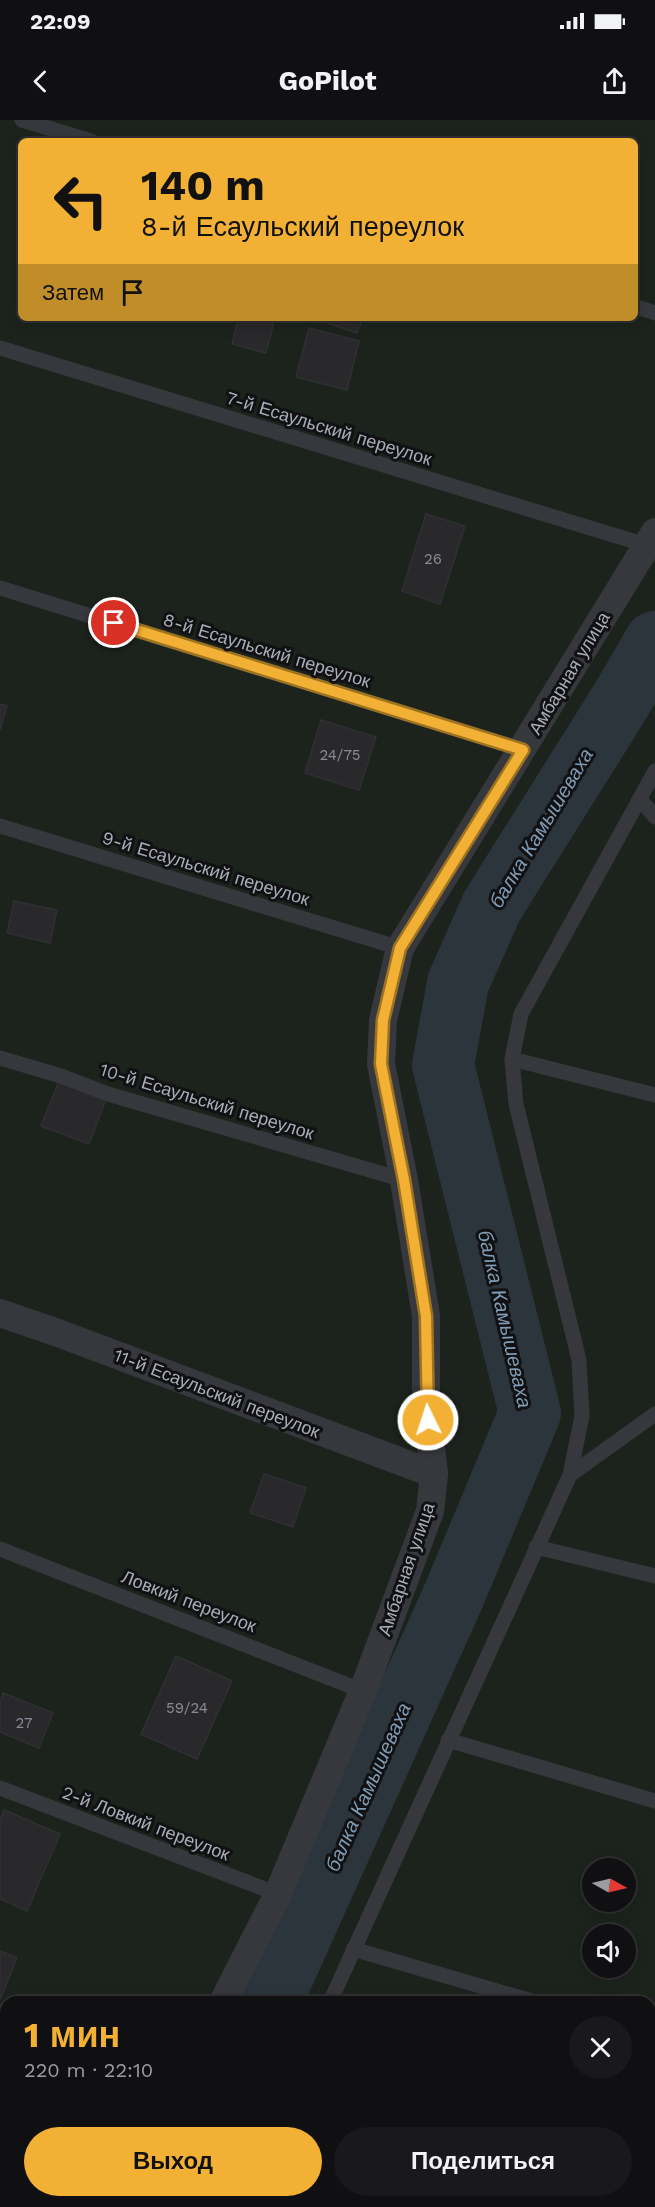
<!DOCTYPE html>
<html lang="ru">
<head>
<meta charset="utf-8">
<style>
  :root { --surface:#101012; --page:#19191b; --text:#f1f3f6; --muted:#9c9d9f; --line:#303032; --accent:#f2b134 }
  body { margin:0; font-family:"Work Sans",sans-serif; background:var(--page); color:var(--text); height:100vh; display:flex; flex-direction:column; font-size:22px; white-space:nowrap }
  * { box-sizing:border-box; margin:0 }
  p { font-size:20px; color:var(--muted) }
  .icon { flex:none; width:33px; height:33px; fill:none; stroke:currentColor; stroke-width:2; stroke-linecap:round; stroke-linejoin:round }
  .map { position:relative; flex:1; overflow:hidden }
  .sheet { position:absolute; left:0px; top:1876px; width:656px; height:212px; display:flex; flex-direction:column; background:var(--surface); border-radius:18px 18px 0 0; box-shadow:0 3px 15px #0003,0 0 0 2px var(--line) }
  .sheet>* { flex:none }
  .hud { position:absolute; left:18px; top:18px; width:620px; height:183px; border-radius:9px; box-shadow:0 3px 15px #0003,0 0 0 2px var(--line); background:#f2b134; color:#111; overflow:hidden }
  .needle { width:39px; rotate:98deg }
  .fabs { position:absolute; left:582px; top:1738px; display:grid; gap:12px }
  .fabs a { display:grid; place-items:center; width:54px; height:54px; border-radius:50%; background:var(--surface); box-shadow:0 3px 15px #0003,0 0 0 2px var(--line); font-size:30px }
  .pin { position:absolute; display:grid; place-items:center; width:51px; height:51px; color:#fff; margin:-26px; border:3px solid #fff; border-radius:50%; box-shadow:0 2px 6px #0007 }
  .me { position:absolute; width:66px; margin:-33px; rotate:356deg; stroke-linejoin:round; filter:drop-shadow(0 0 4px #0008) }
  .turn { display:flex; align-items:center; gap:21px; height:126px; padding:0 24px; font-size:27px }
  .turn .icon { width:78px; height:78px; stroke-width:2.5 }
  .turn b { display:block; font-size:42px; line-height:51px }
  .then { display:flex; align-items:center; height:57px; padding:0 24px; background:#0003; gap:12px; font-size:22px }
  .round { display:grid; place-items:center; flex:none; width:63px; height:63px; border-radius:32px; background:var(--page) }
  .head { display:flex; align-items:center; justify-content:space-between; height:102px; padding:0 24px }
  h1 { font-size:36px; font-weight:700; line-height:45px; color:var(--accent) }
  .primary-button { display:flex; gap:12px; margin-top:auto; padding:12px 24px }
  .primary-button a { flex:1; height:69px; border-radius:36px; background:var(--accent); color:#111; font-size:24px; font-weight:700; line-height:69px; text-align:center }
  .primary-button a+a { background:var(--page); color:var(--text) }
  .status { display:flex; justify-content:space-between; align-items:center; height:42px; padding:0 30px; background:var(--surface); direction:ltr }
  .status svg { height:16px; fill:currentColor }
  header { display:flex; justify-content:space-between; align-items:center; height:78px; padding:0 24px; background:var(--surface); font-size:27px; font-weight:700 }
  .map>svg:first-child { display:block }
  .green { fill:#1c231d; fill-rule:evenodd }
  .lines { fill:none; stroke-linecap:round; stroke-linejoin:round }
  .river { stroke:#2c353c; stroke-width:62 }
  .building { fill:#29292c; stroke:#303034; stroke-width:1.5 }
  .lane { stroke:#37383d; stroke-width:15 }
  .street { stroke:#37383d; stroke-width:28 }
  .route-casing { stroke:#9d7322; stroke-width:15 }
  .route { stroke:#f2b134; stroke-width:10 }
  .labels { text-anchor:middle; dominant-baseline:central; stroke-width:6; stroke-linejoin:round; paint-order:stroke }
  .number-label { font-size:15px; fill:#888b94 }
  .street-label { font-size:18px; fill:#a8adb8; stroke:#111113 }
  .water-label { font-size:20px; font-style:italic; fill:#7f9bb3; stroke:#111113 }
</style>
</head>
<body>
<div class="status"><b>22:09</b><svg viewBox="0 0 49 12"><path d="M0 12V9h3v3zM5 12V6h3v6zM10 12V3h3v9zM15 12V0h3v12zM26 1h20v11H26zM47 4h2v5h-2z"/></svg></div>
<header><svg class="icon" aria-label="back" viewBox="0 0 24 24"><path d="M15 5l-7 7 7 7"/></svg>GoPilot<svg class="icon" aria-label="share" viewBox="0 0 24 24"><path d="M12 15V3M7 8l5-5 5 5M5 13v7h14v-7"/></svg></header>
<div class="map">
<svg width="655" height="2087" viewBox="0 0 655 2087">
  <rect width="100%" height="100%" fill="#161618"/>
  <path class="green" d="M 0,0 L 655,0 L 655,2087 L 0,2087 ZM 21,21 L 634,21 L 634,198 L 21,198 ZM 592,1749 L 626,1749 L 626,1782 L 592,1782 ZM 592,1815 L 626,1815 L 626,1848 L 592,1848 ZM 6,1882 L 650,1882 L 650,2082 L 6,2082 Z"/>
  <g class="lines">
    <g class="river">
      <path d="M 271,1882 L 454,1475 L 530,1293 L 443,945 L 458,863 L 492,786 L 620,582 L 655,522"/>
      <path d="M 180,2087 L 182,2082"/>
    </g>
  </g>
  <g class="building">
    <path d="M 238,198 L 275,198 L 266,233 L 232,224 Z"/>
    <path d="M 313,198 L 363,198 L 357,213 Z"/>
    <path d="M 309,208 L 359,221 L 347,270 L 296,257 Z"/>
    <path d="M 426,394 L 465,406 L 440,484 L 402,471 Z"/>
    <path d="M 0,584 L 7,586 L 0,610 Z"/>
    <path d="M 321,600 L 376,617 L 359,670 L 305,653 Z"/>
    <path d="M 14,781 L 57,790 L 50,823 L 7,813 Z"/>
    <path d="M 61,956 L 108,974 L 89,1024 L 41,1006 Z"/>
    <path d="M 264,1354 L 306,1368 L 293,1407 L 250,1393 Z"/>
    <path d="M 176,1536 L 232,1561 L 197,1639 L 141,1614 Z"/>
    <path d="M 3,1573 L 53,1593 L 39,1628 L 0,1612 L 0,1582 Z"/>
    <path d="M 4,1690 L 60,1714 L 27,1791 L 0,1779 L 0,1700 Z"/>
    <path d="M 0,1831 L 17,1838 L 0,1880 Z"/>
    <path d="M 508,2082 L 527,2082 L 525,2087 Z"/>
  </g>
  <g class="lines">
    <g class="lane">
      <path d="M 22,0 L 91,21"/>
      <path d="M 634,186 L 655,193"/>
      <path d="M 0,228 L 646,425"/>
      <path d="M 0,468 L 523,630"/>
      <path d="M 640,679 L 655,697"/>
      <path d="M 0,706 L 400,828"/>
      <path d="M 0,938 L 61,956 L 108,974 L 404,1060"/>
      <path d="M 512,939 L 655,975"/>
      <path d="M 570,1355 L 655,1294"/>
      <path d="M 536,1427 L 655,1456"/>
      <path d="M 0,1429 L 363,1571"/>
      <path d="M 448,1620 L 655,1681"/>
      <path d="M 0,1668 L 278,1774"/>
      <path d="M 353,1829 L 535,1882"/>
      <path d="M 330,1882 L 570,1355 L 582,1296 L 579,1240 L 516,984 L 512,939 L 521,894 L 655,651"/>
      <path d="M 650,1916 L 655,1918"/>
      <path d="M 0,1920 L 6,1922"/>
      <path d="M 353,2082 L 371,2087"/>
      <path d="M 239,2087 L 242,2082"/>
    </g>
    <g class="street">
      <path d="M 0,1193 L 58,1213 L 434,1354"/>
      <path d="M 223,1882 L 278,1774 L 363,1571 L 430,1391 L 434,1354 L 426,1282 L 426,1196 L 404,1060 L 381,944 L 383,900 L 400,828 L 655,412"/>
      <path d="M 121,2087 L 123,2082"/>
    </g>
  </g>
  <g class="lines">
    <g class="route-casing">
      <path id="route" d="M 114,503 L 523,630 L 400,828 L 383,900 L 381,944 L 404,1060 L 426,1196 L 428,1300"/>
    </g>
    <use href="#route" class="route"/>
  </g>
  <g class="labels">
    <g class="number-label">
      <text x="433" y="439">26</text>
      <text x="340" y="635">24/75</text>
      <text x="187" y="1588">59/24</text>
      <text x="24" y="1603">27</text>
    </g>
    <g class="street-label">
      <text transform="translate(329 308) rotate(17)">7-й Есаульский переулок</text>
      <text transform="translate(267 530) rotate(17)">8-й Есаульский переулок</text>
      <text transform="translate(569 553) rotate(-59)">Амбарная улица</text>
      <text transform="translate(206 748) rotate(17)">9-й Есаульский переулок</text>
      <text transform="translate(207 981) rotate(17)">10-й Есаульский переулок</text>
      <text transform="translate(217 1273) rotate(21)">11-й Есаульский переулок</text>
      <text transform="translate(406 1449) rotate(-71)">Амбарная улица</text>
      <text transform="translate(189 1481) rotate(21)">Ловкий переулок</text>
      <text transform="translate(146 1703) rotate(21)">2-й Ловкий переулок</text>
    </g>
    <g class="water-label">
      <text transform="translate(541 708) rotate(-59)">балка Камышеваха</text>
      <text transform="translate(505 1199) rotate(77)">балка Камышеваха</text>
      <text transform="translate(368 1667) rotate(-66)">балка Камышеваха</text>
    </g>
  </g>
</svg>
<div class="fabs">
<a><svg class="needle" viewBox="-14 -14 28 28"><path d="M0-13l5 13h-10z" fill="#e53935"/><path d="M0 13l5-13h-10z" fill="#9c9d9f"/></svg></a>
<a><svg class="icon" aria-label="sound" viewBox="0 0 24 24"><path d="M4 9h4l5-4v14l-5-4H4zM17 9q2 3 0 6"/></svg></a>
</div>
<div class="pin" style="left:114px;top:503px;background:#d93025"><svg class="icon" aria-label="arrive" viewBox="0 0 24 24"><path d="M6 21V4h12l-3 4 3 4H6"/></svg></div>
<svg class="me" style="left:428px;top:1300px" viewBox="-20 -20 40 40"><circle r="17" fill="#f2b134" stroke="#fff" stroke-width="3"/><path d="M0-11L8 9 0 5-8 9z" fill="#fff"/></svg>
<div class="hud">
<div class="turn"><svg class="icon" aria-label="left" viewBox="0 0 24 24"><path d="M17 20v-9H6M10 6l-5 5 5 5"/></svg><div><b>140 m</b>8-й Есаульский переулок</div></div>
<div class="then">Затем<svg class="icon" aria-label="arrive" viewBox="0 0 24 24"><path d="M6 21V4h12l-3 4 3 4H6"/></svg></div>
</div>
<section class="sheet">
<div class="head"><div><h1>1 мин</h1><p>220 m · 22:10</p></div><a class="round"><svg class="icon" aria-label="close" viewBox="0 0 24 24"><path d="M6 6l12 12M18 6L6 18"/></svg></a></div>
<div class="primary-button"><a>Выход</a><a>Поделиться</a></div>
</section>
</div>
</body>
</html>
